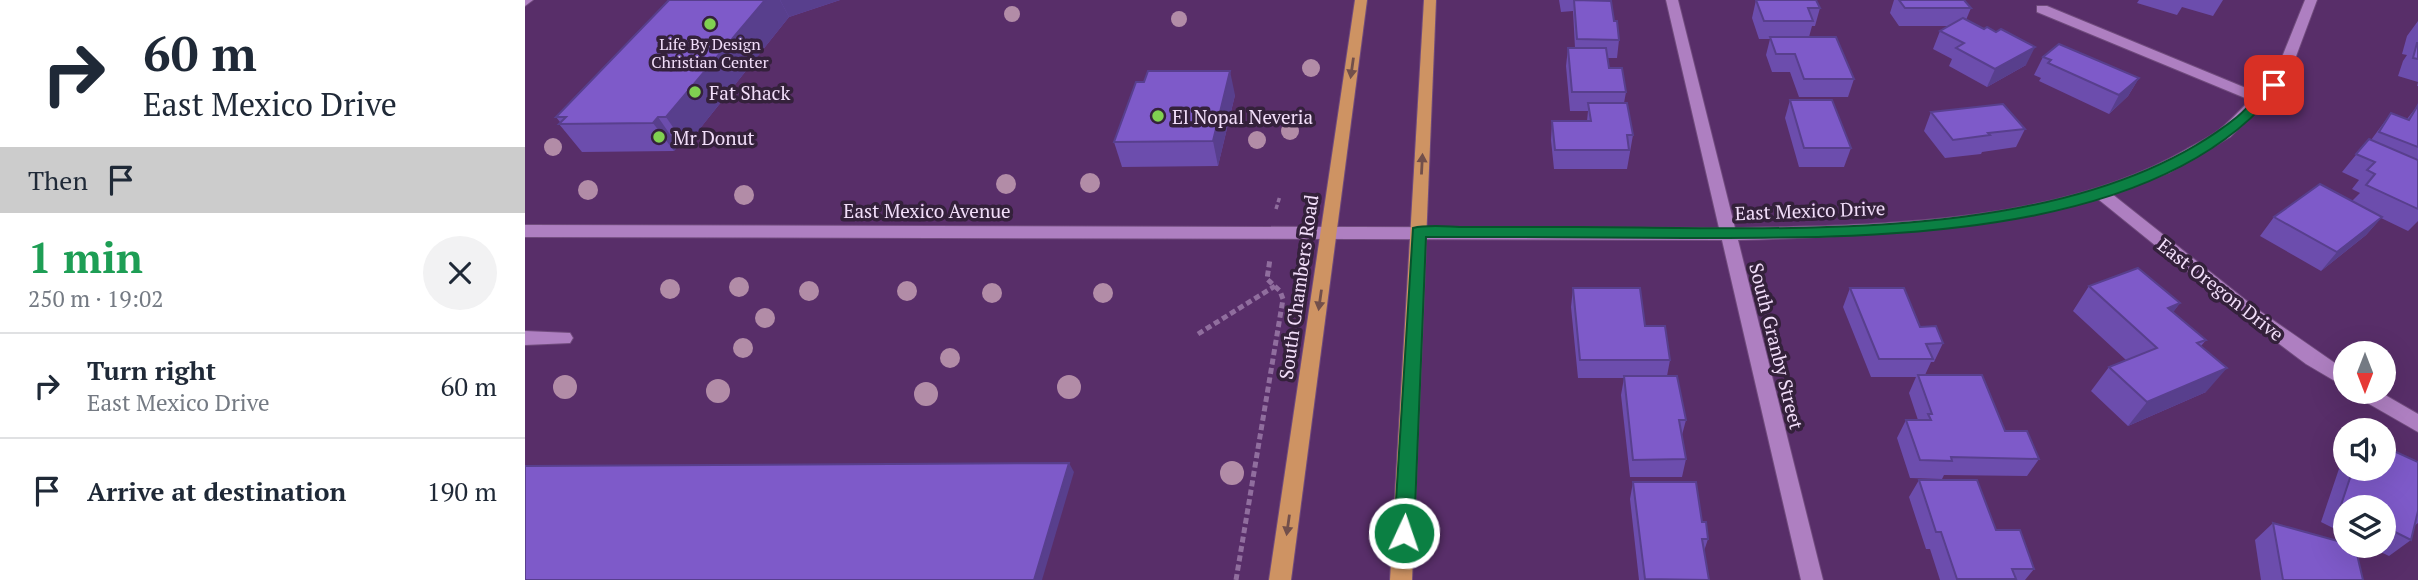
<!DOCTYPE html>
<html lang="en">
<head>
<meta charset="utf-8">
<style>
  :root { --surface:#fff; --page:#f2f2f3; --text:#1f2937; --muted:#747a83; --line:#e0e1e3 }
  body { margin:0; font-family:"PT Serif",serif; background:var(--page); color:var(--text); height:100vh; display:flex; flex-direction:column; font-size:26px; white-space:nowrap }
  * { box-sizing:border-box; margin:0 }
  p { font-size:23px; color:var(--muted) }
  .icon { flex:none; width:38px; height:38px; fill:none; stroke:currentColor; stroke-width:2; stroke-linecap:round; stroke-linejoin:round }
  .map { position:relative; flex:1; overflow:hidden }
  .sheet { display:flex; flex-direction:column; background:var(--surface); width:525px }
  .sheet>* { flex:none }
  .guide { background:#fff; color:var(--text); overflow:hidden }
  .needle { width:46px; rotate:180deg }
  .fabs { position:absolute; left:1808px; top:341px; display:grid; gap:14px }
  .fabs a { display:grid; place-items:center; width:63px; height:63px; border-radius:50%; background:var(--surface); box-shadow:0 7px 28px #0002; font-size:35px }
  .pin { position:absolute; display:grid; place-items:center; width:60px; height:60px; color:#fff; margin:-30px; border-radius:14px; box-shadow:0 4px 10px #0006 }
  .me { position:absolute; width:77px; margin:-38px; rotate:3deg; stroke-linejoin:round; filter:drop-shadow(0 0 5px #0008) }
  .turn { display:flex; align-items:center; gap:24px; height:147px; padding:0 28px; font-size:32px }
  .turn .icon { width:91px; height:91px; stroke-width:2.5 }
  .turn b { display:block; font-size:49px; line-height:60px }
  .then { display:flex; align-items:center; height:66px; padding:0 28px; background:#0003; gap:14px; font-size:26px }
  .round { display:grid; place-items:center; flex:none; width:74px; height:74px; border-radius:37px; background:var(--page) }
  .overview { display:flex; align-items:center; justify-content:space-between; height:119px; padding:0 28px }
  h1 { font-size:42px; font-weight:600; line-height:52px; color:#1e9e55 }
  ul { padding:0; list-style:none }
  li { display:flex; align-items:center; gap:21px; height:105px; padding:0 28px; border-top:2px solid var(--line) }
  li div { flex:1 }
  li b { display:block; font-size:26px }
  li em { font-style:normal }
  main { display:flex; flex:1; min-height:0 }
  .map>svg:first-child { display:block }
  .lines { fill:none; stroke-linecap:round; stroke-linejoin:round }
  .minor-casing { stroke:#704b7d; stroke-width:2 }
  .major-casing { stroke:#704b7d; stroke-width:2 }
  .path-far1 { stroke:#906e9e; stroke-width:3.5; stroke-dasharray:4.5 2.5; stroke-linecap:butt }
  .path { stroke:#906e9e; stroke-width:5; stroke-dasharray:6 3.5; stroke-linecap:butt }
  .minor { fill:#ae7fc1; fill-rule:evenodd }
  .major { fill:#ce9363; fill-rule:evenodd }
  .tree { fill:#b28ca7 }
  .wall { fill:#6c4dad }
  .shaded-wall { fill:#583f8d }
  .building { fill:#7e5ac9; stroke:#583f8d; stroke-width:2 }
  .oneway { fill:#724f4b }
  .route { fill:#0b8043; stroke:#07532c; stroke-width:2 }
  .poi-dot { fill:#80d051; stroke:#34213b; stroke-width:2.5 }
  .labels { text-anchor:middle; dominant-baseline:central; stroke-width:7; stroke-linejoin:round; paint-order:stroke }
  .far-poi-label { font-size:16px; fill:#f2defa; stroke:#34213b }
  .poi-label { font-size:19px; fill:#f2defa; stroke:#34213b; text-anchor:start }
  .street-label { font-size:19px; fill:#f2defa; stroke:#34213b }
</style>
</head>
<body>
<main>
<section class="sheet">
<div class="guide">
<div class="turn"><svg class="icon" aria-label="right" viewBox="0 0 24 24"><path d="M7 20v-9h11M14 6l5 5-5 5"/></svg><div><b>60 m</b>East Mexico Drive</div></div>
<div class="then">Then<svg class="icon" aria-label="arrive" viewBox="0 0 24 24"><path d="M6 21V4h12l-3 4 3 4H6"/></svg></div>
</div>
<div class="overview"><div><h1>1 min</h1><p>250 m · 19:02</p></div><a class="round"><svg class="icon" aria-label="close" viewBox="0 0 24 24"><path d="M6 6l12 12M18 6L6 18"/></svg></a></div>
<ul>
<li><svg class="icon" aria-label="right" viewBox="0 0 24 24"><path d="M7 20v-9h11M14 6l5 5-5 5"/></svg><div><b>Turn right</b><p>East Mexico Drive</p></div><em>60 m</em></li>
<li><svg class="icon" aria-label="arrive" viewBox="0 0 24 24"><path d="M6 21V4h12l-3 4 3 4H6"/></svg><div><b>Arrive at destination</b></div><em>190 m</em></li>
</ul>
</section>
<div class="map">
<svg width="1893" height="580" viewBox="0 0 1893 580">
  <rect width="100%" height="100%" fill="#582e69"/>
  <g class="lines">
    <g class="minor-casing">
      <g id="minor">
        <path d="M 0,0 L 8,0 L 0,6 Z"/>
        <path d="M 1141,0 L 1153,0 L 1210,228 C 1357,225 1532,224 1662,149 C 1673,143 1685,137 1694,130 C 1705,121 1715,110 1725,100 L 1512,12 L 1512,6 L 1522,6 L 1733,93 L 1753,67 L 1780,0 L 1792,0 L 1767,67 L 1742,103 L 1738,104 L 1705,137 L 1645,172 L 1587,194 L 1732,309 L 1820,370 L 1820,387 L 1781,364 L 1720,318 L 1573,199 C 1454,229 1335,237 1213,240 L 1298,580 L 1276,580 L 1197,240 L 0,237 L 0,225 L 1194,228 Z"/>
        <path d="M 0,331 L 45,333 L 48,338 L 45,343 L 0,345 Z"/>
        <path d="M 1829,392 L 1855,392 L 1893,414 L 1893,432 L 1832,397 Z"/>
      </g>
    </g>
    <g class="major-casing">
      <g id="major">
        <path d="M 830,0 L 842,0 L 766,580 L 744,580 Z"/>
        <path d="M 899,0 L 911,0 L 887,580 L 865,580 Z"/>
      </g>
    </g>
    <path class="path-far1" d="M 751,209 L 755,196"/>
    <g class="path">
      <path d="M 673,334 L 750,286"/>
      <path d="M 711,580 L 758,299 L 755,291 L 742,279 L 745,259"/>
    </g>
    <use href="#minor" class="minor"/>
    <use href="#major" class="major"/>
  </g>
  <g class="tree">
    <circle cx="487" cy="14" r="8"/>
    <circle cx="654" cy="19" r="8"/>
    <circle cx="786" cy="68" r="9"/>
    <circle cx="765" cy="131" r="9"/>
    <circle cx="732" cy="140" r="9"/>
    <circle cx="28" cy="147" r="9"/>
    <circle cx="565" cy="183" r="10"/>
    <circle cx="481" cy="184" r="10"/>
    <circle cx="63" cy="190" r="10"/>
    <circle cx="219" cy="195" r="10"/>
    <circle cx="214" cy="287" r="10"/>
    <circle cx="145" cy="289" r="10"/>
    <circle cx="284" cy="291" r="10"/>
    <circle cx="382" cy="291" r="10"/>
    <circle cx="467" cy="293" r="10"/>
    <circle cx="578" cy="293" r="10"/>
    <circle cx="240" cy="318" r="10"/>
    <circle cx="218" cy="348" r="10"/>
    <circle cx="425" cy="358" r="10"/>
    <circle cx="40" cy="387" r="12"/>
    <circle cx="544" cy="387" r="12"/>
    <circle cx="193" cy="391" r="12"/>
    <circle cx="401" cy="394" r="12"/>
    <circle cx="707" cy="473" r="12"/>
  </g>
  <g class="wall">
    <path d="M 144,0 L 315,0 L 264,17 L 161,146 L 153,146 L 149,151 L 57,152 L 34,124 L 35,122 L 31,117 Z"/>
    <path d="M 1034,0 L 1084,0 L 1094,40 L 1092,58 L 1083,58 L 1084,68 L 1101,92 L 1099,103 L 1108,135 L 1102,169 L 1029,169 L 1026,140 L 1027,121 L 1062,121 L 1063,111 L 1045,111 L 1041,66 L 1043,48 L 1050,48 L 1048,11 L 1036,12 Z"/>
    <path d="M 1231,0 L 1295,8 L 1290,26 L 1287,26 L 1284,37 L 1329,79 L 1323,97 L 1274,97 L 1265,72 L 1247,72 L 1241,55 L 1245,39 L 1234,39 L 1227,18 Z"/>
    <path d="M 1369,0 L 1439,0 L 1446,8 L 1441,20 L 1501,65 L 1462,87 L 1424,66 L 1427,59 L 1408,49 L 1415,31 L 1423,26 L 1374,26 L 1365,13 Z"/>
    <path d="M 1614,0 L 1698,0 L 1688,16 L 1657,7 L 1652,15 L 1612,3 Z"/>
    <path d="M 1893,21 L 1893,86 L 1892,86 L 1893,82 L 1873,76 L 1878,61 L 1882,55 L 1877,54 L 1882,36 Z"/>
    <path d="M 1518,57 L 1614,78 L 1603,96 L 1584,114 L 1514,81 L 1516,78 L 1509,75 Z"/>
    <path d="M 619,82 L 710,95 L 693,166 L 597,167 L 589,142 Z"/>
    <path d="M 1265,100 L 1326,148 L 1319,167 L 1274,167 L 1260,118 Z"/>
    <path d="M 1893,105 L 1893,221 L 1883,231 L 1856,218 L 1841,235 L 1796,271 L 1735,236 L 1749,217 L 1827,201 L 1835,193 L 1827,189 L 1834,180 L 1817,172 L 1844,139 L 1846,140 L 1866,113 L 1882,119 Z"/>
    <path d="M 1406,112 L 1500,129 L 1491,147 L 1457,152 L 1456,154 L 1420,158 L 1399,131 Z"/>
    <path d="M 1564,286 L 1655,303 L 1648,312 L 1681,340 L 1676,346 L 1681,392 L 1603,426 L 1566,391 L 1584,367 L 1601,360 L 1548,311 Z"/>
    <path d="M 1048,288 L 1120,326 L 1145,360 L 1142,376 L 1161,420 L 1157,435 L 1161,459 L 1157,477 L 1105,477 L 1096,395 L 1099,378 L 1053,378 L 1046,307 Z"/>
    <path d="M 1325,288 L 1395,327 L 1418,343 L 1409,362 L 1406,362 L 1400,375 L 1480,431 L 1514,459 L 1502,476 L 1419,475 L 1417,479 L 1385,478 L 1372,438 L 1381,420 L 1393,420 L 1384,393 L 1391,377 L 1346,377 L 1318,307 Z"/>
    <path d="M 1819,454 L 1820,469 L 1858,469 L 1893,462 L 1893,523 L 1889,526 L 1886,540 L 1864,556 L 1843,546 L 1858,546 L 1858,508 L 1820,508 L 1820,534 L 1796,522 Z"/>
    <path d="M 1394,480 L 1471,530 L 1509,569 L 1500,580 L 1415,580 L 1405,549 L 1401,549 L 1384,497 Z"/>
    <path d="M 1108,482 L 1177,522 L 1183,539 L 1179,551 L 1184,580 L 1114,580 L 1105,499 Z"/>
    <path d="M 1748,523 L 1838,580 L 1736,580 L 1730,540 Z"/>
  </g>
  <g class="shaded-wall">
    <path d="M 240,0 L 255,0 L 264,17 L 161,146 L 141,117 Z"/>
    <path d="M 255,0 L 315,0 L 264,17 Z"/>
    <path d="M 1510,47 L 1501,65 L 1462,87 L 1470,69 Z"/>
    <path d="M 705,71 L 710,95 L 693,166 L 688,141 Z"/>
    <path d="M 1614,78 L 1603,96 L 1584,114 L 1594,95 Z"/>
    <path d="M 133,117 L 153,146 L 149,151 L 128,123 Z"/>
    <path d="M 1857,217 L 1841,235 L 1796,271 L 1812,252 Z"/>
    <path d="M 1655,303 L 1637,327 L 1643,308 Z"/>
    <path d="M 1702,368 L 1681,392 L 1603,426 L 1622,402 Z"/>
    <path d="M 544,463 L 549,472 L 517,580 L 509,580 Z"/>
  </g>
  <g class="building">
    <path d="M 144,0 L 240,0 L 141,117 L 133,117 L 128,123 L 34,124 L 41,117 L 31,117 Z"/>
    <path d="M 1049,0 L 1086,1 L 1089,21 L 1092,21 L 1094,40 L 1052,39 Z"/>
    <path d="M 1231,0 L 1291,0 L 1295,8 L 1283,8 L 1288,21 L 1239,21 Z"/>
    <path d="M 1374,0 L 1439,0 L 1446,8 L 1380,8 Z"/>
    <path d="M 1438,18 L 1459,29 L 1462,27 L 1471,32 L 1476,29 L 1510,47 L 1470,69 L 1431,48 L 1439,43 L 1415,31 Z"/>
    <path d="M 1245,37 L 1311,37 L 1329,79 L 1279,79 L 1270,54 L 1251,54 Z"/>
    <path d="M 1892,43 L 1893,43 L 1893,59 L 1888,58 Z"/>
    <path d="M 1534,44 L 1614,78 L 1594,95 L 1523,63 L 1526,60 L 1518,57 Z"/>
    <path d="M 1043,48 L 1081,48 L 1084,68 L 1097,68 L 1101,92 L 1047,92 Z"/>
    <path d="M 623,71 L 705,71 L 688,141 L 589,142 L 611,82 L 619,82 Z"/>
    <path d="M 1265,100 L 1307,100 L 1326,148 L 1279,148 Z"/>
    <path d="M 1063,103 L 1102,103 L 1108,135 L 1102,135 L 1104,150 L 1030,150 L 1027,121 L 1066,121 Z"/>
    <path d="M 1478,104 L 1500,129 L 1463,133 L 1465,135 L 1428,140 L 1406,112 Z"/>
    <path d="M 1893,105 L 1893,147 L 1854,132 L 1866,113 L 1884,120 Z"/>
    <path d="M 1844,139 L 1893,160 L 1893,209 L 1841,185 L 1850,174 L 1842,170 L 1850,162 L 1831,154 Z"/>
    <path d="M 1795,184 L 1857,217 L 1812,252 L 1749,217 Z"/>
    <path d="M 1613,268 L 1655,303 L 1643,308 L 1681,340 L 1672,343 L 1702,368 L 1622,402 L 1584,367 L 1632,348 L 1564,286 Z"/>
    <path d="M 1048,288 L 1115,288 L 1120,326 L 1140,326 L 1145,360 L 1055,360 Z"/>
    <path d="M 1325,288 L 1379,288 L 1395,327 L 1411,326 L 1418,343 L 1401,344 L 1408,359 L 1354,359 Z"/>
    <path d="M 1393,375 L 1457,375 L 1480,431 L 1502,431 L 1514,459 L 1426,457 L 1427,461 L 1395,460 L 1381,420 L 1406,420 L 1403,414 L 1407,414 Z"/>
    <path d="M 1099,376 L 1152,376 L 1161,420 L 1154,420 L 1161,459 L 1108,460 Z"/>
    <path d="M 1858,446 L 1893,462 L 1893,511 L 1886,540 L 1858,526 L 1858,508 L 1822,508 L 1816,505 L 1828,469 L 1858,469 Z"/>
    <path d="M 544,463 L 509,580 L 0,580 L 0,466 Z"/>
    <path d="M 1394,480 L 1452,480 L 1471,530 L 1495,530 L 1509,569 L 1487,569 L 1491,579 L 1432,579 L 1416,532 L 1411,532 Z"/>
    <path d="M 1108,482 L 1171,482 L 1177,522 L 1181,522 L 1183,539 L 1177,539 L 1184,580 L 1120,579 Z"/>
    <path d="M 1748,523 L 1820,543 L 1820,546 L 1830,546 L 1838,580 L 1758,580 Z"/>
  </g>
  <defs><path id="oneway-solid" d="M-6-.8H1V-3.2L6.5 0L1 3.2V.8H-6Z" transform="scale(1.75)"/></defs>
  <g class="oneway">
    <use href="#oneway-solid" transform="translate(827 68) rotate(98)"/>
    <use href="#oneway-solid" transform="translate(897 164) rotate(-87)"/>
    <use href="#oneway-solid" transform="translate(795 300) rotate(98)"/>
    <use href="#oneway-solid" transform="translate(763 525) rotate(98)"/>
  </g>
  <path class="route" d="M 1749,81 L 1756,85 C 1635,243 1341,238 1160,238 C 1074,237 987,237 901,237 L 889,533 L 886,539 L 879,542 L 872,539 L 869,533 L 888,228 C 904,224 924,227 941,227 C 978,227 1015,227 1052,227 C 1252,227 1548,249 1712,117 C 1724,107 1734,94 1745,82 Z"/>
  <g class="poi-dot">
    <circle cx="185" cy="24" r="7"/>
    <circle cx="170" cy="92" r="7"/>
    <circle cx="633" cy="116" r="7"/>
    <circle cx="134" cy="137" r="7"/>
  </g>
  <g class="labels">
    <g class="far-poi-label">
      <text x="185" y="44">Life By Design<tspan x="185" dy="18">Christian Center</tspan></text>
    </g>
    <g class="poi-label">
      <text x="184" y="92">Fat Shack</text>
      <text x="647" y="116">El Nopal Neveria</text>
      <text x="148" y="137">Mr Donut</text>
    </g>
    <g class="street-label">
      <text x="402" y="210">East Mexico Avenue</text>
      <text transform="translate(1285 210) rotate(-2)">East Mexico Drive</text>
      <text transform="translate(773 287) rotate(-82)">South Chambers Road</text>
      <text transform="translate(1696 289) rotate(38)">East Oregon Drive</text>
      <text transform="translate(1252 346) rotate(76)">South Granby Street</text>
    </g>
  </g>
</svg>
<div class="fabs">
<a><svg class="needle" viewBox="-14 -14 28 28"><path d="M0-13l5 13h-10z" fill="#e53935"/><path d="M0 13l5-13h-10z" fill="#747a83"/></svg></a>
<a><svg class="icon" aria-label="sound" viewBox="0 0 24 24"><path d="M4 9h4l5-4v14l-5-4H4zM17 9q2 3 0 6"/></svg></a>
<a><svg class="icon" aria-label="layers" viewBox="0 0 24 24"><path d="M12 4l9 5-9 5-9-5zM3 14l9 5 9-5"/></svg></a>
</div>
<div class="pin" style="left:1749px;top:85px;background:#d93025"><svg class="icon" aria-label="arrive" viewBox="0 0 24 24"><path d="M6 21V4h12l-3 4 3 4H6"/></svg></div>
<svg class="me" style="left:879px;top:533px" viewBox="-20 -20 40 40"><circle r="17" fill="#0b8043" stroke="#fff" stroke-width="3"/><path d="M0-11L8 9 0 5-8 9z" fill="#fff"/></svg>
</div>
</main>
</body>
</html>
